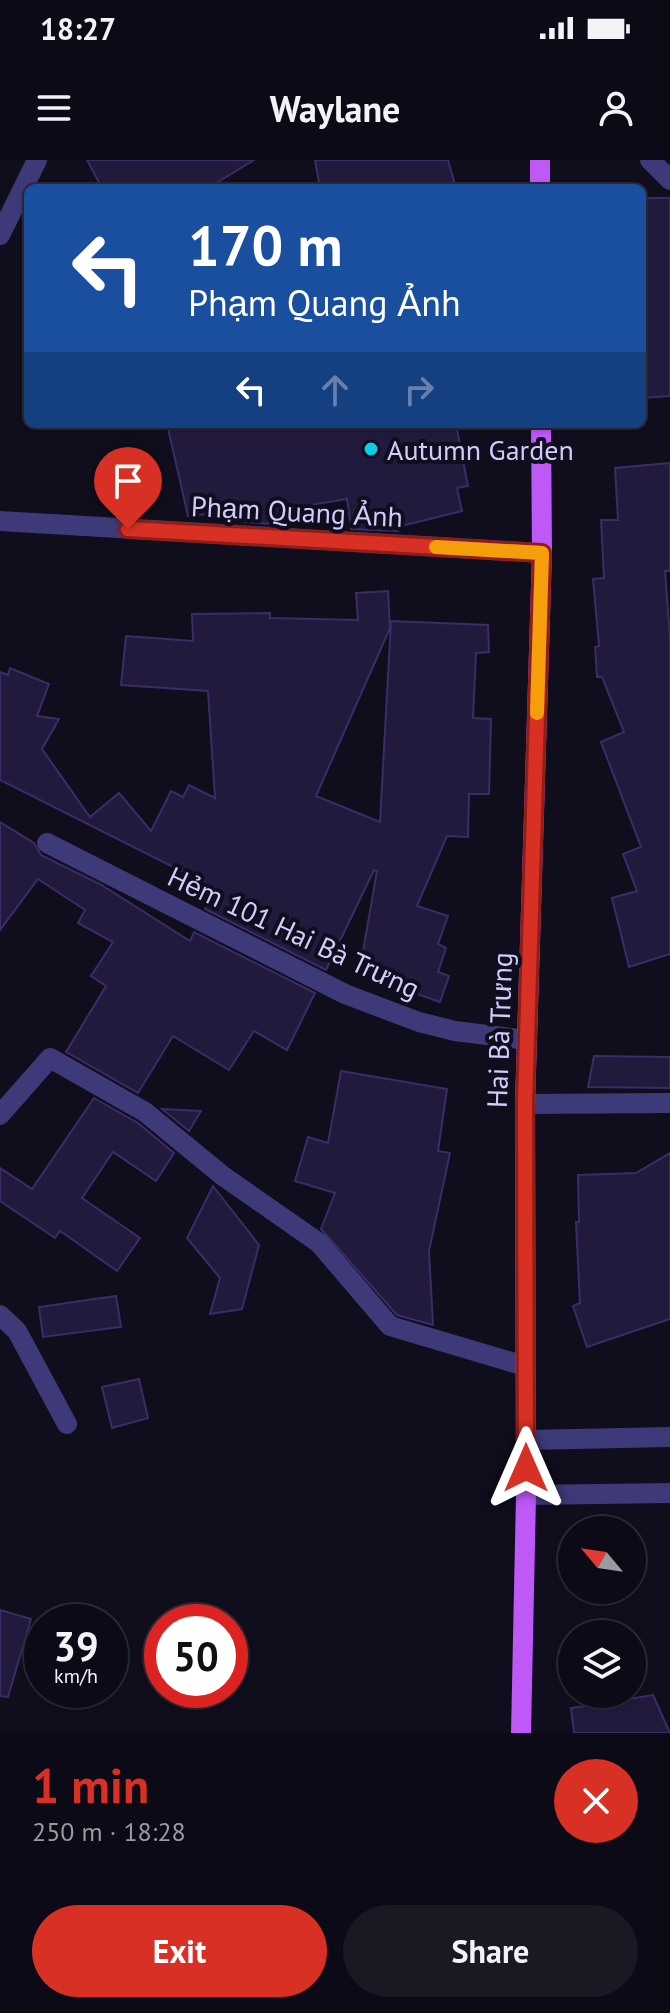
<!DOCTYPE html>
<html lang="en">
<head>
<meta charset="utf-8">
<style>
  :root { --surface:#0c0a16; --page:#1a1823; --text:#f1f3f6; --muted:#9a9aa1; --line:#2c2b35; --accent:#d93025 }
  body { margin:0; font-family:"PT Sans",sans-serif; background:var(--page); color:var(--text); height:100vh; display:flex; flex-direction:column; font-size:30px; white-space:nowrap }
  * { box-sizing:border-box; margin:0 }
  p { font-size:26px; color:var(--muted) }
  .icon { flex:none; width:44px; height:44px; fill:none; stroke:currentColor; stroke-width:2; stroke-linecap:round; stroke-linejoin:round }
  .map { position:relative; height:1573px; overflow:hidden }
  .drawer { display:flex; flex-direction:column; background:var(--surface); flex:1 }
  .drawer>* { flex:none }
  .top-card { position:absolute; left:24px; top:24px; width:622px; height:244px; border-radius:12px; box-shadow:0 2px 6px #0004,0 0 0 2px var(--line); background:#1a4fa0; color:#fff; overflow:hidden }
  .needle { width:52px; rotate:299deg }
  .fabs { position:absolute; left:558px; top:1356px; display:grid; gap:16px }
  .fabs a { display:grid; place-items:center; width:88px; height:88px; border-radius:50%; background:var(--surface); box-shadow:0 2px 6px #0004,0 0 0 2px var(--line); font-size:40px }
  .speed { position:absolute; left:24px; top:1444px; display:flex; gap:16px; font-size:40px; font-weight:700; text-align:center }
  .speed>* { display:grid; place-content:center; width:104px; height:104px; border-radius:50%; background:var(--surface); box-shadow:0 2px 6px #0004,0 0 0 2px var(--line); line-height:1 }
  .speed small { font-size:20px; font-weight:400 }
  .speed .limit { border:12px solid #d22; background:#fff; color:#111 }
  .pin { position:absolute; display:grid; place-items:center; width:68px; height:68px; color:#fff; margin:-82px -34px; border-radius:50% 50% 50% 0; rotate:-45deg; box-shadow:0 0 8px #0007 }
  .pin .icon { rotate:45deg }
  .me { position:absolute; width:88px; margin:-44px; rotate:0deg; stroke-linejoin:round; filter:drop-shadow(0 0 6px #0008) }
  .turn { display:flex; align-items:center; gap:28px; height:168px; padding:0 32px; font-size:36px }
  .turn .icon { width:104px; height:104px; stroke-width:2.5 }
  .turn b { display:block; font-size:56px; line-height:68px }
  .lanes { display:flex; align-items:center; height:76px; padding:0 32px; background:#0003; justify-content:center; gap:40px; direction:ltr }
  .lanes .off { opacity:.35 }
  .round { display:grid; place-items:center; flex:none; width:84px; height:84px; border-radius:42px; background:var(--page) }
  .overview { display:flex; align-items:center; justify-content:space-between; height:136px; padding:0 32px }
  h1 { font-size:48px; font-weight:800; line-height:60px; color:var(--accent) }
  .cta { display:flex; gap:16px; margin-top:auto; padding:16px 32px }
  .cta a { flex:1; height:92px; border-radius:48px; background:var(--accent); color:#fff; font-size:32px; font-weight:800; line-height:92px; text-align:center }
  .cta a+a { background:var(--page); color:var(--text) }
  .status { display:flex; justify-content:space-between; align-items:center; height:56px; padding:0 40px; background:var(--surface); direction:ltr }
  .status svg { height:22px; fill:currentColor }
  header { display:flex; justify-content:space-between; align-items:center; height:104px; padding:0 32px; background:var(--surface); font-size:36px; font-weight:800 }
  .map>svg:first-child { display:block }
  .building { fill:#221a3c; stroke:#3a2d67; stroke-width:2 }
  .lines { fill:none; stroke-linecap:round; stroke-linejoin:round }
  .minor { stroke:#3e3a79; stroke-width:20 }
  .major { stroke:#be58f6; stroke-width:20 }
  .route-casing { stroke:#8d1f18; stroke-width:20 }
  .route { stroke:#d93025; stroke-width:14 }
  .slow { stroke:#f59e0b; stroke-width:14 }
  .poi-dot { fill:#0dcce6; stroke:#100d1d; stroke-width:3 }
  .labels { text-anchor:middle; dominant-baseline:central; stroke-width:8; stroke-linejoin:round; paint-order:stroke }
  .poi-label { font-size:28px; fill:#d2cbfc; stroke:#100d1d; text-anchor:start }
  .street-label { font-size:28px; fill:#d2cbfc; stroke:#100d1d }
</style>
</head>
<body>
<div class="status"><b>18:27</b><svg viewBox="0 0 49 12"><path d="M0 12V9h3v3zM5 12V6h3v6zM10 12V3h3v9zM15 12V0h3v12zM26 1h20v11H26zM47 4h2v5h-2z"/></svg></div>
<header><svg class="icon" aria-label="menu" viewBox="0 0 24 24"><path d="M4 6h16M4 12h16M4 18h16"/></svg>Waylane<svg class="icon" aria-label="person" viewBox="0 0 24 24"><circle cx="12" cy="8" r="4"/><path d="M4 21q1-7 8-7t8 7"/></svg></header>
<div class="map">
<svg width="670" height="1573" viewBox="0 0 670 1573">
  <rect width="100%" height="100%" fill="#100d1d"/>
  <g class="building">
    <path d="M 87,0 L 254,0 L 208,28 L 102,28 Z"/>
    <path d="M 315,0 L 448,0 L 456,28 L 320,28 Z"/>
    <path d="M 642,38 L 670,38 L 670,236 L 642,238 Z"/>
    <path d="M 167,264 L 456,264 L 468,326 L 457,328 L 462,351 L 397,367 L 398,371 L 351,369 L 347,339 L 292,348 L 293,364 L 287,365 L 245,362 L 243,351 L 188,356 Z"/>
    <path d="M 670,303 L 670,411 L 665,411 L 670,478 L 670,794 L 629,807 L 612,738 L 637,731 L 623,694 L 641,687 L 601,582 L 624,572 L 602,517 L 597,517 L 595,487 L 599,486 L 593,419 L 604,418 L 601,360 L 618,360 L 615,308 Z"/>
    <path d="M 388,431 L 390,468 L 316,636 L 380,662 L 391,461 L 488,465 L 489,492 L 476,493 L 473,558 L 491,559 L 489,634 L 469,634 L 468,677 L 447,676 L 417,746 L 448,756 L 438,784 L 446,788 L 438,812 L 449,816 L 440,842 L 359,814 L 377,711 L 374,710 L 326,810 L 205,749 L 215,728 L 0,620 L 0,512 L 8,515 L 10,508 L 49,524 L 37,556 L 59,559 L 42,589 L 90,657 L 119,633 L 151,671 L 171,631 L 183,637 L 189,625 L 215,638 L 208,531 L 121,525 L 126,476 L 193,481 L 192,454 L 270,453 L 270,458 L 358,460 L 356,433 Z"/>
    <path d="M 0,662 L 34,683 L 41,695 L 100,724 L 190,781 L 194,772 L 315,833 L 287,890 L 254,871 L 229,910 L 173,876 L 138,933 L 66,892 L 106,826 L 91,816 L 113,782 L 78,763 L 85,750 L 38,719 L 0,770 Z"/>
    <path d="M 594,896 L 670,897 L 670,928 L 588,927 Z"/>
    <path d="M 341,911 L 447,929 L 438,991 L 450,993 L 429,1091 L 433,1165 L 397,1155 L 321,1069 L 335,1033 L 295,1021 L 308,977 L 328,983 Z"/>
    <path d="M 94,938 L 138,963 L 174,993 L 156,1021 L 113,992 L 82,1038 L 140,1078 L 117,1111 L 60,1071 L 55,1078 L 0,1041 L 0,1008 L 32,1029 Z"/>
    <path d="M 162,949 L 201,951 L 189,971 Z"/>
    <path d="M 670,993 L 670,1159 L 587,1187 L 573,1146 L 580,1143 L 576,1062 L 579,1062 L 578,1015 L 636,1013 Z"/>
    <path d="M 213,1026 L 259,1085 L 242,1149 L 210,1154 L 220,1118 L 187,1078 Z"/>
    <path d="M 116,1136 L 121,1167 L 43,1177 L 39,1147 Z"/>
    <path d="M 139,1219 L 148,1258 L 112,1268 L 102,1227 Z"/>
    <path d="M 0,1450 L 31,1459 L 8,1537 L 0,1536 Z"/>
    <path d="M 653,1535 L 670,1573 L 574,1573 L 571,1548 Z"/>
  </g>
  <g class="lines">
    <g class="minor">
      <path d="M 650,0 L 670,20"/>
      <path d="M 0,75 L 37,0"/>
      <path d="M 0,361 L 542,393"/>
      <path d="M 47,683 L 345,834 L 419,862 L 455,871 L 527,880"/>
      <path d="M 525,944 L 670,943"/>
      <path d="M 0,955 L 50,898 L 145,952 L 223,1016 L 319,1083 L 390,1166 L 525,1206"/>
      <path d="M 0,1155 L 17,1171 L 67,1264"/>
      <path d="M 526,1280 L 670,1277"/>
      <path d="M 526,1335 L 670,1333"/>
    </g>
    <g class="major">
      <path d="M 540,0 L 540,28"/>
      <path d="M 521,1573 L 526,1335 L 525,944 L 542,393 L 541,264"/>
    </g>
  </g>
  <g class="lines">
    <g class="route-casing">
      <path id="route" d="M 128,369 L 542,393 L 525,944 L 526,1308"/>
    </g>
    <use href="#route" class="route"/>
    <path class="slow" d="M 436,387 L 542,393 L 537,553"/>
  </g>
  <circle class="poi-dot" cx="371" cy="289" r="8"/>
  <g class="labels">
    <g class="poi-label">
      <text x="387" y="289">Autumn Garden</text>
    </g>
    <g class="street-label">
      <text transform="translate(297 351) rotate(3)">Phạm Quang Ảnh</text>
      <text transform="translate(294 772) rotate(25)">Hẻm 101 Hai Bà Trưng</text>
      <text transform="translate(499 870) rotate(-88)">Hai Bà Trưng</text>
    </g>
  </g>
</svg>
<div class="fabs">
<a><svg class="needle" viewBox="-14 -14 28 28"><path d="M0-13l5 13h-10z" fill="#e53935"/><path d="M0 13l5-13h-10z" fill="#9a9aa1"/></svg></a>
<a><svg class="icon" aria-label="layers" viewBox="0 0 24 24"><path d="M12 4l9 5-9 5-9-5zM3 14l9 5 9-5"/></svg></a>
</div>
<div class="speed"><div>39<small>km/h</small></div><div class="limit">50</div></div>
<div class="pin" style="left:128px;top:369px;background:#d93025"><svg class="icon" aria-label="arrive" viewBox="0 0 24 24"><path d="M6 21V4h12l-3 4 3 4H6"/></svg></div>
<svg class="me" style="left:526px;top:1308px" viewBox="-20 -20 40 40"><path d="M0-17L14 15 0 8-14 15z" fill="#d93025" stroke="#fff" stroke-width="4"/></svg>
<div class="top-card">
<div class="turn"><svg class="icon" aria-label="left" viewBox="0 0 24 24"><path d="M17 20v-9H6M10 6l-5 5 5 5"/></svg><div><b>170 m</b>Phạm Quang Ảnh</div></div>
<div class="lanes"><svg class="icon" aria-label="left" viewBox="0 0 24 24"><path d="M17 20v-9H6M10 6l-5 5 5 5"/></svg><svg class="icon off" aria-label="ahead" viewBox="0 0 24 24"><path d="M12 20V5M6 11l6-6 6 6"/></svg><svg class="icon off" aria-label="right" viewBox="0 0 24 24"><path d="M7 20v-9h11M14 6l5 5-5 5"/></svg></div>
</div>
</div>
<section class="drawer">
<div class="overview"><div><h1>1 min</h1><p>250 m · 18:28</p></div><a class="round" style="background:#d93025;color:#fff"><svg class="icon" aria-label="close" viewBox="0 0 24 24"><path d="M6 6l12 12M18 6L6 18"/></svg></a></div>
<div class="cta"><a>Exit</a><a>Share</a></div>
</section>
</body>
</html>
